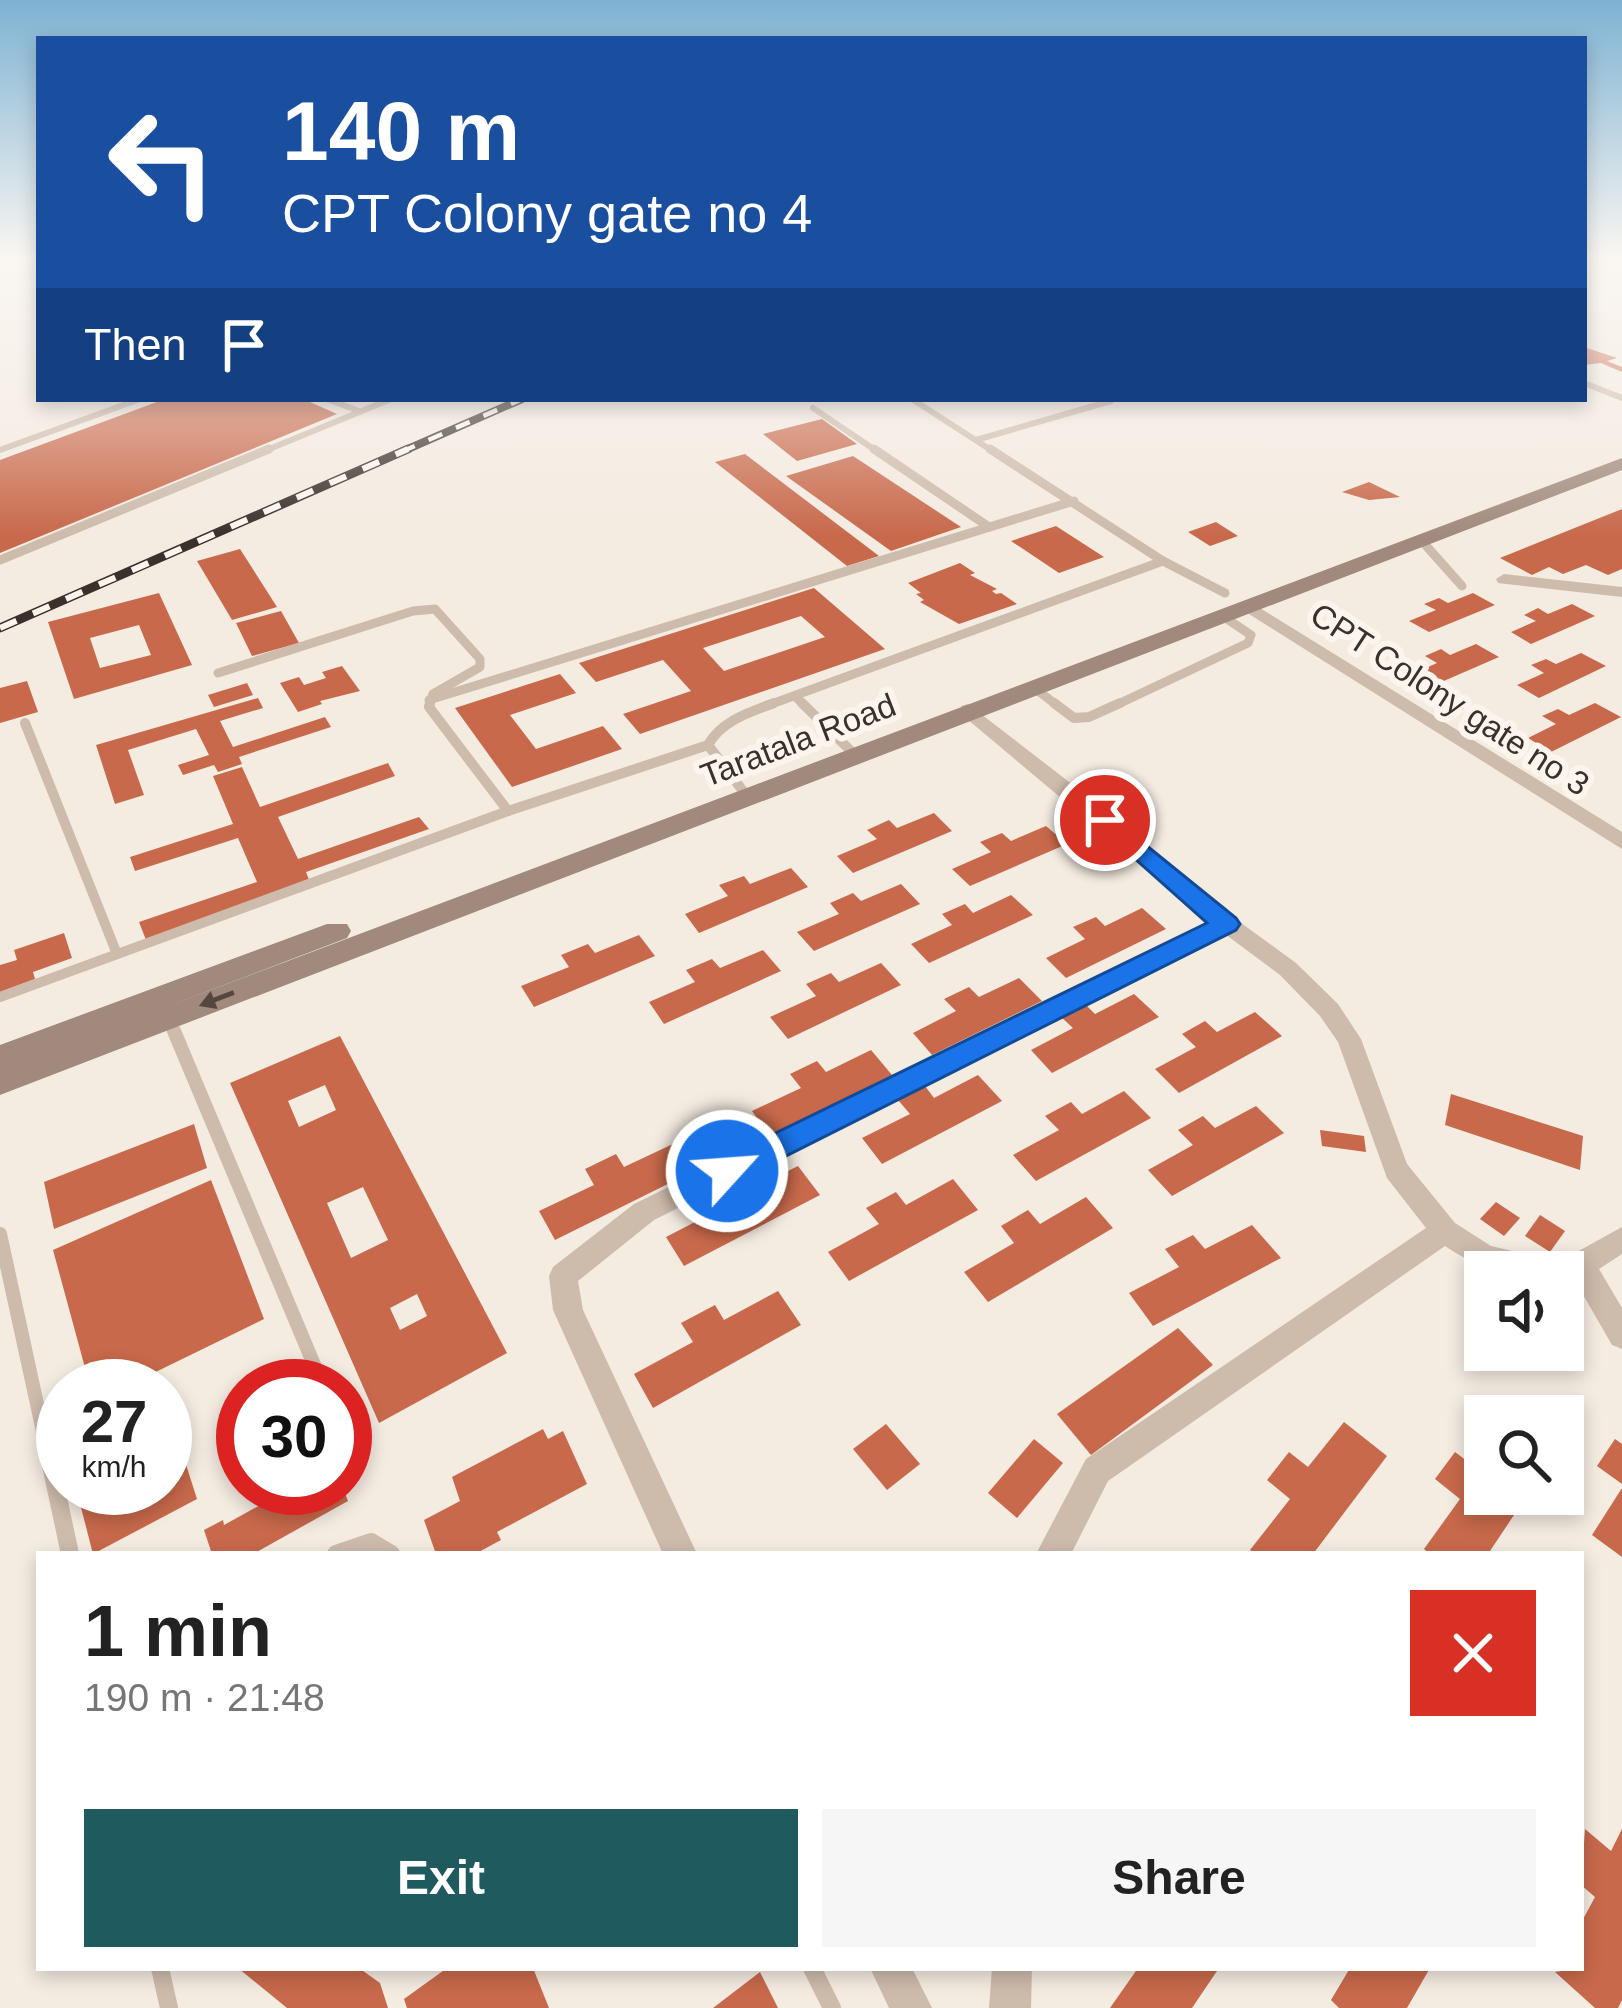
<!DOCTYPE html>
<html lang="en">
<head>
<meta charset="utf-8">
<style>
  :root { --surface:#fff; --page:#f6f6f6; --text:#222; --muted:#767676; --accent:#1f5a5e }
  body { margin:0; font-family:Helvetica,sans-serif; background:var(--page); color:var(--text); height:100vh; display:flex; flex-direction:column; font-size:45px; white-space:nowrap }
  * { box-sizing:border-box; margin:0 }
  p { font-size:39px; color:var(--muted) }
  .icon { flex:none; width:66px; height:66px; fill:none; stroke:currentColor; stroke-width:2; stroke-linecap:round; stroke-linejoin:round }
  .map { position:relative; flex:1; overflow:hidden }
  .details { position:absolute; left:36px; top:1551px; width:1548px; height:420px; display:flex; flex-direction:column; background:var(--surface); border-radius:0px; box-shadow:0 6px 18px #0003 }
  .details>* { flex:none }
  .guide { position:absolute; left:36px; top:36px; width:1551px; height:366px; border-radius:0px; box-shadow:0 6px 18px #0003; background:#1a4fa0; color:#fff; overflow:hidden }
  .fabs { position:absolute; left:1464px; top:1251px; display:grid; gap:24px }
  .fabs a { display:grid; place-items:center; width:120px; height:120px; border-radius:0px; background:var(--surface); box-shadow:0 6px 18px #0003; font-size:60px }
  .speed { position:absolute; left:36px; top:1359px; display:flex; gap:24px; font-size:60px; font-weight:700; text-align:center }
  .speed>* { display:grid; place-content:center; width:156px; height:156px; border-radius:50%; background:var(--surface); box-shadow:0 6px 18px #0003; line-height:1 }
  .speed small { font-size:30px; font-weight:400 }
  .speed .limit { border:18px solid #d22; background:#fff; color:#111 }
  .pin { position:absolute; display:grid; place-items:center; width:102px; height:102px; color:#fff; margin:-51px; border:6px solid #fff; border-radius:50%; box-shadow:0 3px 12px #0007 }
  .me { position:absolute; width:132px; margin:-66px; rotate:64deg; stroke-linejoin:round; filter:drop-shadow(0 0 9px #0008) }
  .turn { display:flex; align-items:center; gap:42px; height:252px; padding:0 48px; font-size:54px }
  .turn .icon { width:156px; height:156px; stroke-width:2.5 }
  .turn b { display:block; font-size:84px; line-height:102px }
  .then { display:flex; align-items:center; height:114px; padding:0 48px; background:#0003; gap:24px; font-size:45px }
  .round { display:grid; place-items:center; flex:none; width:126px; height:126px; border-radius:0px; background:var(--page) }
  .head { display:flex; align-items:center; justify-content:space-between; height:204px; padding:0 48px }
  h1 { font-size:72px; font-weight:600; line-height:90px }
  .action { display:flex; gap:24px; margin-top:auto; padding:24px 48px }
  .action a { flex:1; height:138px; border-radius:0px; background:var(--accent); color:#fff; font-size:48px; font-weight:600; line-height:138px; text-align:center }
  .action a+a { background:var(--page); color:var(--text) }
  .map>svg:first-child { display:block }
  .building { fill:#c8694b; fill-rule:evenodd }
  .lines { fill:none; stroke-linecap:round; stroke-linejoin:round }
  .lane-far4 { stroke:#cdbbac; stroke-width:6 }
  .lane-far3 { stroke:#cdbbac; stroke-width:9 }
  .lane-far2 { stroke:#cdbbac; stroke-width:10 }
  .lane-far1 { stroke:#cdbbac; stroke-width:14 }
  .lane { stroke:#cdbbac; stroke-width:18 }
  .street { fill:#cdbbac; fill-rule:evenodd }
  .secondary { fill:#a18a7d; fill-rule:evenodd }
  .rail-far1-casing { stroke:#3b302b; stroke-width:8 }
  .rail-casing { stroke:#3b302b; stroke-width:9 }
  .rail-far1 { stroke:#fbf5ee; stroke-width:4.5; stroke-dasharray:15; stroke-linecap:butt }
  .rail { stroke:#fbf5ee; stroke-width:6; stroke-dasharray:18; stroke-linecap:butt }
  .oneway { fill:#544640 }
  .route { fill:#1a73e8; stroke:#114b97; stroke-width:3 }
  .labels { text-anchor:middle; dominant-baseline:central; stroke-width:12; stroke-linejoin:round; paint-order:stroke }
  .street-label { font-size:33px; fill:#3b302b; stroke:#fbf5ee }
</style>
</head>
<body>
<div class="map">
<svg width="1622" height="2008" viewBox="0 0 1622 2008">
  <rect width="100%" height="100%" fill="#f4ebe1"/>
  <g class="building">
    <path d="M 1584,347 L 1617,358 L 1607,361 L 1622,367 L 1622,372 L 1601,363 L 1584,365 Z"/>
    <path d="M 165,399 L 303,399 L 337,414 L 0,553 L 0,460 Z"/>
    <path d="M 822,419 L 857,444 L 797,461 L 763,434 Z"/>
    <path d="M 745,454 L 879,556 L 847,566 L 715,462 Z"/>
    <path d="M 853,456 L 961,527 L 891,551 L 786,476 Z"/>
    <path d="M 1369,482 L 1400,497 L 1369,500 L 1342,492 Z"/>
    <path d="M 1622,509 L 1622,569 L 1608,575 L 1586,565 L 1563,574 L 1549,567 L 1532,575 L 1500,558 Z"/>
    <path d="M 1216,522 L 1238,536 L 1210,546 L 1188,532 Z"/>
    <path d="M 1056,526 L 1104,557 L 1059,573 L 1011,541 Z"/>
    <path d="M 240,549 L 277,607 L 232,620 L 197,561 Z"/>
    <path d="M 960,563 L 975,573 L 970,575 L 997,589 L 992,591 L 996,594 L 1001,593 L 1017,604 L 959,624 L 920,602 L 924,600 L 916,594 L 921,593 L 908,583 Z"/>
    <path d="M 814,588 L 885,649 L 640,734 L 623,714 L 691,691 L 663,660 L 596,682 L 579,663 ZM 801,616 L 825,637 L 724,671 L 703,648 Z"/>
    <path d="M 159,593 L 192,665 L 74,699 L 48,622 ZM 139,625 L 151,655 L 100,668 L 90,638 Z"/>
    <path d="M 1473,593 L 1495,605 L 1429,632 L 1409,621 L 1436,610 L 1424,604 L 1439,598 L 1448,603 Z"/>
    <path d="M 1572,604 L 1595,616 L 1531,644 L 1511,632 L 1536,621 L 1524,615 L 1538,608 L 1548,614 Z"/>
    <path d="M 281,611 L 299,643 L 252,656 L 236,623 Z"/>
    <path d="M 1476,644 L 1499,657 L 1430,687 L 1410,675 L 1437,663 L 1425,656 L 1441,649 L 1450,655 Z"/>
    <path d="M 1581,653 L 1606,666 L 1539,698 L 1517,685 L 1544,673 L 1531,665 L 1546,659 L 1556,664 Z"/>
    <path d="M 342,666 L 360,691 L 320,701 L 322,704 L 298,712 L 280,683 L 299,677 L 304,685 L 326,678 L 322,672 Z"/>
    <path d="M 560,674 L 576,693 L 510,715 L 536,749 L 603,726 L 622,749 L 512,787 L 455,708 Z"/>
    <path d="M 27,681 L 38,712 L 0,723 L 0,688 Z"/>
    <path d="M 247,683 L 253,695 L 214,707 L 208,695 Z"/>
    <path d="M 258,698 L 263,708 L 220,721 L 233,747 L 325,717 L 331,727 L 239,757 L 242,764 L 218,772 L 214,765 L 183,775 L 178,765 L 209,755 L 196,729 L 128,750 L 144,795 L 115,804 L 96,745 Z"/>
    <path d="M 1595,703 L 1621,717 L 1551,752 L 1528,738 L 1556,724 L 1542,716 L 1558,709 L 1569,715 Z"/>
    <path d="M 388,763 L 395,776 L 278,817 L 298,859 L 419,817 L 429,829 L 306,872 L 309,880 L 146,940 L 139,922 L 257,882 L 238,838 L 135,871 L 130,857 L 233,824 L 213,776 L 242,767 L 260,807 Z"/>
    <path d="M 934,813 L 952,831 L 853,873 L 837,856 L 877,839 L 867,830 L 889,820 L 897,828 Z"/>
    <path d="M 1046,826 L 1067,844 L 970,886 L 952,869 L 991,852 L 980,842 L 1002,833 L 1011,841 Z"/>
    <path d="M 791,868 L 808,887 L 699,933 L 685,914 L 728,896 L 719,885 L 744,876 L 750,884 Z"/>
    <path d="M 901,884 L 920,904 L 814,951 L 797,932 L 839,914 L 830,903 L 853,893 L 861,901 Z"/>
    <path d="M 1011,895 L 1033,915 L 929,963 L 911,944 L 952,925 L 942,914 L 965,904 L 973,913 Z"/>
    <path d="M 1142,908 L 1166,929 L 1066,978 L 1046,958 L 1085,939 L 1073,927 L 1096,917 L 1105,926 Z"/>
    <path d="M 64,933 L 72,958 L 33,972 L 35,979 L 0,992 L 0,965 L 17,960 L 14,950 Z"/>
    <path d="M 639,935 L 655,956 L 534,1007 L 521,986 L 569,967 L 561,955 L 588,944 L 595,953 Z"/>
    <path d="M 763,950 L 781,971 L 664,1024 L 649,1002 L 695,982 L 686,970 L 712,959 L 720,968 Z"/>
    <path d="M 881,963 L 901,985 L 788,1039 L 770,1017 L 816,996 L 806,984 L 831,973 L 839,982 Z"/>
    <path d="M 1019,978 L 1042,1001 L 932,1055 L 913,1033 L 956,1011 L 944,999 L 969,987 L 979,997 Z"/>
    <path d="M 1134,994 L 1159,1017 L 1052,1073 L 1031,1050 L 1073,1028 L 1060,1016 L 1084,1003 L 1095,1014 Z"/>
    <path d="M 1255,1012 L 1282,1036 L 1179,1093 L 1155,1069 L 1196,1047 L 1182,1034 L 1205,1021 L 1217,1032 Z"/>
    <path d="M 340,1036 L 507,1353 L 379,1423 L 230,1083 ZM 325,1085 L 336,1110 L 299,1127 L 288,1101 ZM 363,1187 L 388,1240 L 351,1258 L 327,1203 ZM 417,1294 L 427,1316 L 400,1330 L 390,1308 Z"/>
    <path d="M 871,1050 L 892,1075 L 770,1136 L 752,1111 L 801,1088 L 790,1074 L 817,1061 L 826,1072 Z"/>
    <path d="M 978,1075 L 1002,1101 L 882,1164 L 862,1138 L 910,1114 L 898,1100 L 925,1086 L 934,1098 Z"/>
    <path d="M 1124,1091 L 1151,1118 L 1036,1181 L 1013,1155 L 1059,1130 L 1045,1116 L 1071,1102 L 1082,1114 Z"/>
    <path d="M 1451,1094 L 1583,1136 L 1580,1170 L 1445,1125 Z"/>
    <path d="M 1256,1106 L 1284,1133 L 1172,1196 L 1148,1170 L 1193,1145 L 1178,1130 L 1203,1116 L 1215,1128 Z"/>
    <path d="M 194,1124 L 207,1168 L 54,1229 L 44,1182 Z"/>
    <path d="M 1320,1130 L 1364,1136 L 1366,1152 L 1322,1146 Z"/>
    <path d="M 675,1143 L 694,1171 L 555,1240 L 539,1211 L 594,1185 L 585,1169 L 616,1154 L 624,1167 Z"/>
    <path d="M 798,1166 L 820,1195 L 684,1266 L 666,1237 L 720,1209 L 709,1193 L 739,1178 L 748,1191 Z"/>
    <path d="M 953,1179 L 978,1210 L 849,1281 L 828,1252 L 879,1224 L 866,1208 L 896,1192 L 906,1205 Z"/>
    <path d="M 211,1180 L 264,1319 L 127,1386 L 90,1386 L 53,1250 Z"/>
    <path d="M 1086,1197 L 1113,1228 L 988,1302 L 964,1272 L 1014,1243 L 1001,1226 L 1028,1210 L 1040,1224 Z"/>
    <path d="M 1496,1202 L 1520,1218 L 1504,1236 L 1480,1219 Z"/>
    <path d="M 1540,1215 L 1565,1231 L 1550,1252 L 1525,1236 Z"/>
    <path d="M 1252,1225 L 1281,1258 L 1153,1326 L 1129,1293 L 1179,1267 L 1165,1249 L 1193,1235 L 1205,1249 Z"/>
    <path d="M 778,1291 L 801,1325 L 653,1408 L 634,1374 L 693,1342 L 681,1323 L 715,1305 L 724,1320 Z"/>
    <path d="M 1178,1328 L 1213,1365 L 1091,1455 L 1057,1414 Z"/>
    <path d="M 166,1402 L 197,1499 L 93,1554 L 76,1488 L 165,1488 Z"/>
    <path d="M 1344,1422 L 1387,1456 L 1313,1554 L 1255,1554 L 1250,1550 L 1290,1499 L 1267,1480 L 1289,1452 L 1308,1467 Z"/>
    <path d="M 886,1424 L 920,1464 L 887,1490 L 853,1449 Z"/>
    <path d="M 543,1429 L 548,1439 L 563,1431 L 587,1484 L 497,1532 L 501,1540 L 475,1554 L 436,1554 L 424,1520 L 460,1501 L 452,1477 Z"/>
    <path d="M 1034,1439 L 1063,1463 L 1017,1518 L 988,1493 Z"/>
    <path d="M 1615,1439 L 1622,1444 L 1622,1484 L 1597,1466 Z"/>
    <path d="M 1455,1452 L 1475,1467 L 1485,1453 L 1485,1494 L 1528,1494 L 1488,1554 L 1430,1554 L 1424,1549 L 1460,1499 L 1435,1479 Z"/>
    <path d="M 291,1488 L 343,1488 L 348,1501 L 253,1554 L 212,1554 L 204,1530 L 223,1520 L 224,1525 Z"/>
    <path d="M 1622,1488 L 1622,1557 L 1592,1535 Z"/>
    <path d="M 1585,1829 L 1611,1851 L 1622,1829 L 1622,2000 L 1618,2008 L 1595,2008 L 1555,1972 L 1581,1968 L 1581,1923 L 1595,1897 L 1581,1885 Z"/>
    <path d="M 238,1968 L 359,1968 L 380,1983 L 388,2008 L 287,2008 Z"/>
    <path d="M 447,1968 L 533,1968 L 549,2008 L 407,2008 L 404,1999 Z"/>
    <path d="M 1138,1968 L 1219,1968 L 1192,2008 L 1110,2008 Z"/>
    <path d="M 1350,1968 L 1430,1968 L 1407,2008 L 1339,2008 L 1331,2000 Z"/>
    <path d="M 760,1972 L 778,2008 L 713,2008 Z"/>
  </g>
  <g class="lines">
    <g class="lane-far4">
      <path d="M 1584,383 L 1622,398"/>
      <path d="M 327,399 L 359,411"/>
      <path d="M 912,399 L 994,452"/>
      <path d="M 813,408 L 878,452"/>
      <path d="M 976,440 L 1111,401"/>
      <path d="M 0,450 L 140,399"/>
      <path d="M 262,452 L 391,399"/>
    </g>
    <g class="lane-far3">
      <path d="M 874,449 L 989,527"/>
      <path d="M 990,449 L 1163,561 L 1225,593"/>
      <path d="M 1421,540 L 1462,586"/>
      <path d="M 0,560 L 269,449"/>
      <path d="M 218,673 L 413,611 L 435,609 L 480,659 L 480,667 L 433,694 L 429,706"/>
      <path d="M 1033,687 L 1058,706"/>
      <path d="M 797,698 L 805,706"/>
      <path d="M 429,700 L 1074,501"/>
      <path d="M 766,706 L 1163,561"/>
      <path d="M 1114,706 L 1248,643 L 1251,635 L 1221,615"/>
    </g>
    <g class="lane-far2">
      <path d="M 430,703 L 429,707 L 508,811"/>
      <path d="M 802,703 L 854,754"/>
      <path d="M 1054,703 L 1074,718 L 1089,717 L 1120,703"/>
      <path d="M 25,723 L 117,954"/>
      <path d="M 708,745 L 746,795"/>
      <path d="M 0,997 L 508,811 L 708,745 C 721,721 750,712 774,703"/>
      <path d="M 169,1018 L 176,1034"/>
    </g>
    <g class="lane-far1">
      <path d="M 174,1031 L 323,1386"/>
      <path d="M 0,1234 L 49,1459"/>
    </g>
    <g class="lane">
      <path d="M 49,1456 L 70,1554"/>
      <path d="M 336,1554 L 371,1542 L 391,1554"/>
      <path d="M 160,1968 L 169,2008"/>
      <path d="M 812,1968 L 832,2008"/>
    </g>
    <g class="street">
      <path d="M 1504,574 L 1622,587 L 1622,597 L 1498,583 L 1496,579 Z"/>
      <path d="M 1247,600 L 1622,832 L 1622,849 L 1241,609 L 1238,605 Z"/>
      <path d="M 968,704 L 1112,815 L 1193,888 L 1296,963 L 1338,1004 L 1361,1039 L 1407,1164 L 1455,1223 L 1491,1246 L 1544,1258 L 1575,1253 L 1622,1227 L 1622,1254 L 1599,1269 L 1622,1308 L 1622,1349 L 1612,1345 L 1574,1279 L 1563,1280 L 1563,1272 C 1510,1272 1491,1277 1445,1246 L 1108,1481 L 1071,1554 L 1036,1554 L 1086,1459 L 1426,1228 L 1387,1178 L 1338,1042 L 1320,1016 L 1280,975 L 1225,934 L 654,1220 L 578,1281 L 583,1310 L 697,1554 L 663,1554 L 553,1310 L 549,1276 L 553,1267 L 634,1204 L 1210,923 L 961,714 L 961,706 Z"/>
      <path d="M 870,1968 L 912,1968 L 932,2008 L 889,2008 Z"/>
      <path d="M 992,1968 L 1032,1968 L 1031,2008 L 989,2008 Z"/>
    </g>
    <path class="secondary" d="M 1622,458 L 1622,470 L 0,1095 L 0,1045 L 327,924 L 347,924 L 351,931 L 347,938 L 158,1010 Z"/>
    <g class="rail-far1-casing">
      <path id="rail-far1" d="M 401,452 L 522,399"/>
    </g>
    <g class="rail-casing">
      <path id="rail" d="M 0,628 L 408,449"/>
    </g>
    <use href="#rail-far1" class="rail-far1"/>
    <use href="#rail" class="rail"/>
  </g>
  <defs><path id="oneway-solid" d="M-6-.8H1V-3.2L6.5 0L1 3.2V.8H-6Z" transform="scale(3)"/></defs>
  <use class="oneway" href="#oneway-solid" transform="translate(217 999) rotate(159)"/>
  <linearGradient id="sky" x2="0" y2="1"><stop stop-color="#7eb2d2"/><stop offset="0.48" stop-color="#faf6f2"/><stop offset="1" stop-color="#faf6f2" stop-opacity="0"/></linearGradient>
  <rect width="1622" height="536" fill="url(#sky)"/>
  <path class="route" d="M 1105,812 L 1236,918 L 1240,924 L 1236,930 L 738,1180 L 727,1184 L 716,1180 L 712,1171 L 716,1162 L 1207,923 L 1097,825 L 1093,820 Z"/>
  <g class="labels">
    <g class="street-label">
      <text transform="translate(1450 699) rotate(33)">CPT Colony gate no 3</text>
      <text transform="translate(798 740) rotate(-21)">Taratala Road</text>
    </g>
  </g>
</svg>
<div class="fabs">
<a><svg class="icon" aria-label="sound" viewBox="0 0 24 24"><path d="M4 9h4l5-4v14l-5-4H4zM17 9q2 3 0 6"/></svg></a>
<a><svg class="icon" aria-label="search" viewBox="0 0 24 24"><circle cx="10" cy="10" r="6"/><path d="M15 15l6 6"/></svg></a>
</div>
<div class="speed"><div>27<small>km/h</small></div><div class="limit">30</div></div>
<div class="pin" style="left:1105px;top:820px;background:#d93025"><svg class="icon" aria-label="arrive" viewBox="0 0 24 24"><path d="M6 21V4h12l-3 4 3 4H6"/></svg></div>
<svg class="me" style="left:727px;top:1171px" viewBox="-20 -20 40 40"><circle r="17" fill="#1a73e8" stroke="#fff" stroke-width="3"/><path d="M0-11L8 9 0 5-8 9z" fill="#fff"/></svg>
<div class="guide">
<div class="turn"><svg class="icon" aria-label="left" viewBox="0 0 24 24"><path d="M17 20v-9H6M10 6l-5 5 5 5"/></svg><div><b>140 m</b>CPT Colony gate no 4</div></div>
<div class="then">Then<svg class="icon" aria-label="arrive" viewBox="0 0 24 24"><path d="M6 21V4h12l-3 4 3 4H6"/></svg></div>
</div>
<section class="details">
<div class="head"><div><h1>1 min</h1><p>190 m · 21:48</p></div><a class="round" style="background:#d93025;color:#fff"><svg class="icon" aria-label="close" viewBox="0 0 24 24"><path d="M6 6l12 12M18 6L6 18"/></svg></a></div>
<div class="action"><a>Exit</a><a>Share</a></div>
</section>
</div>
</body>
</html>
